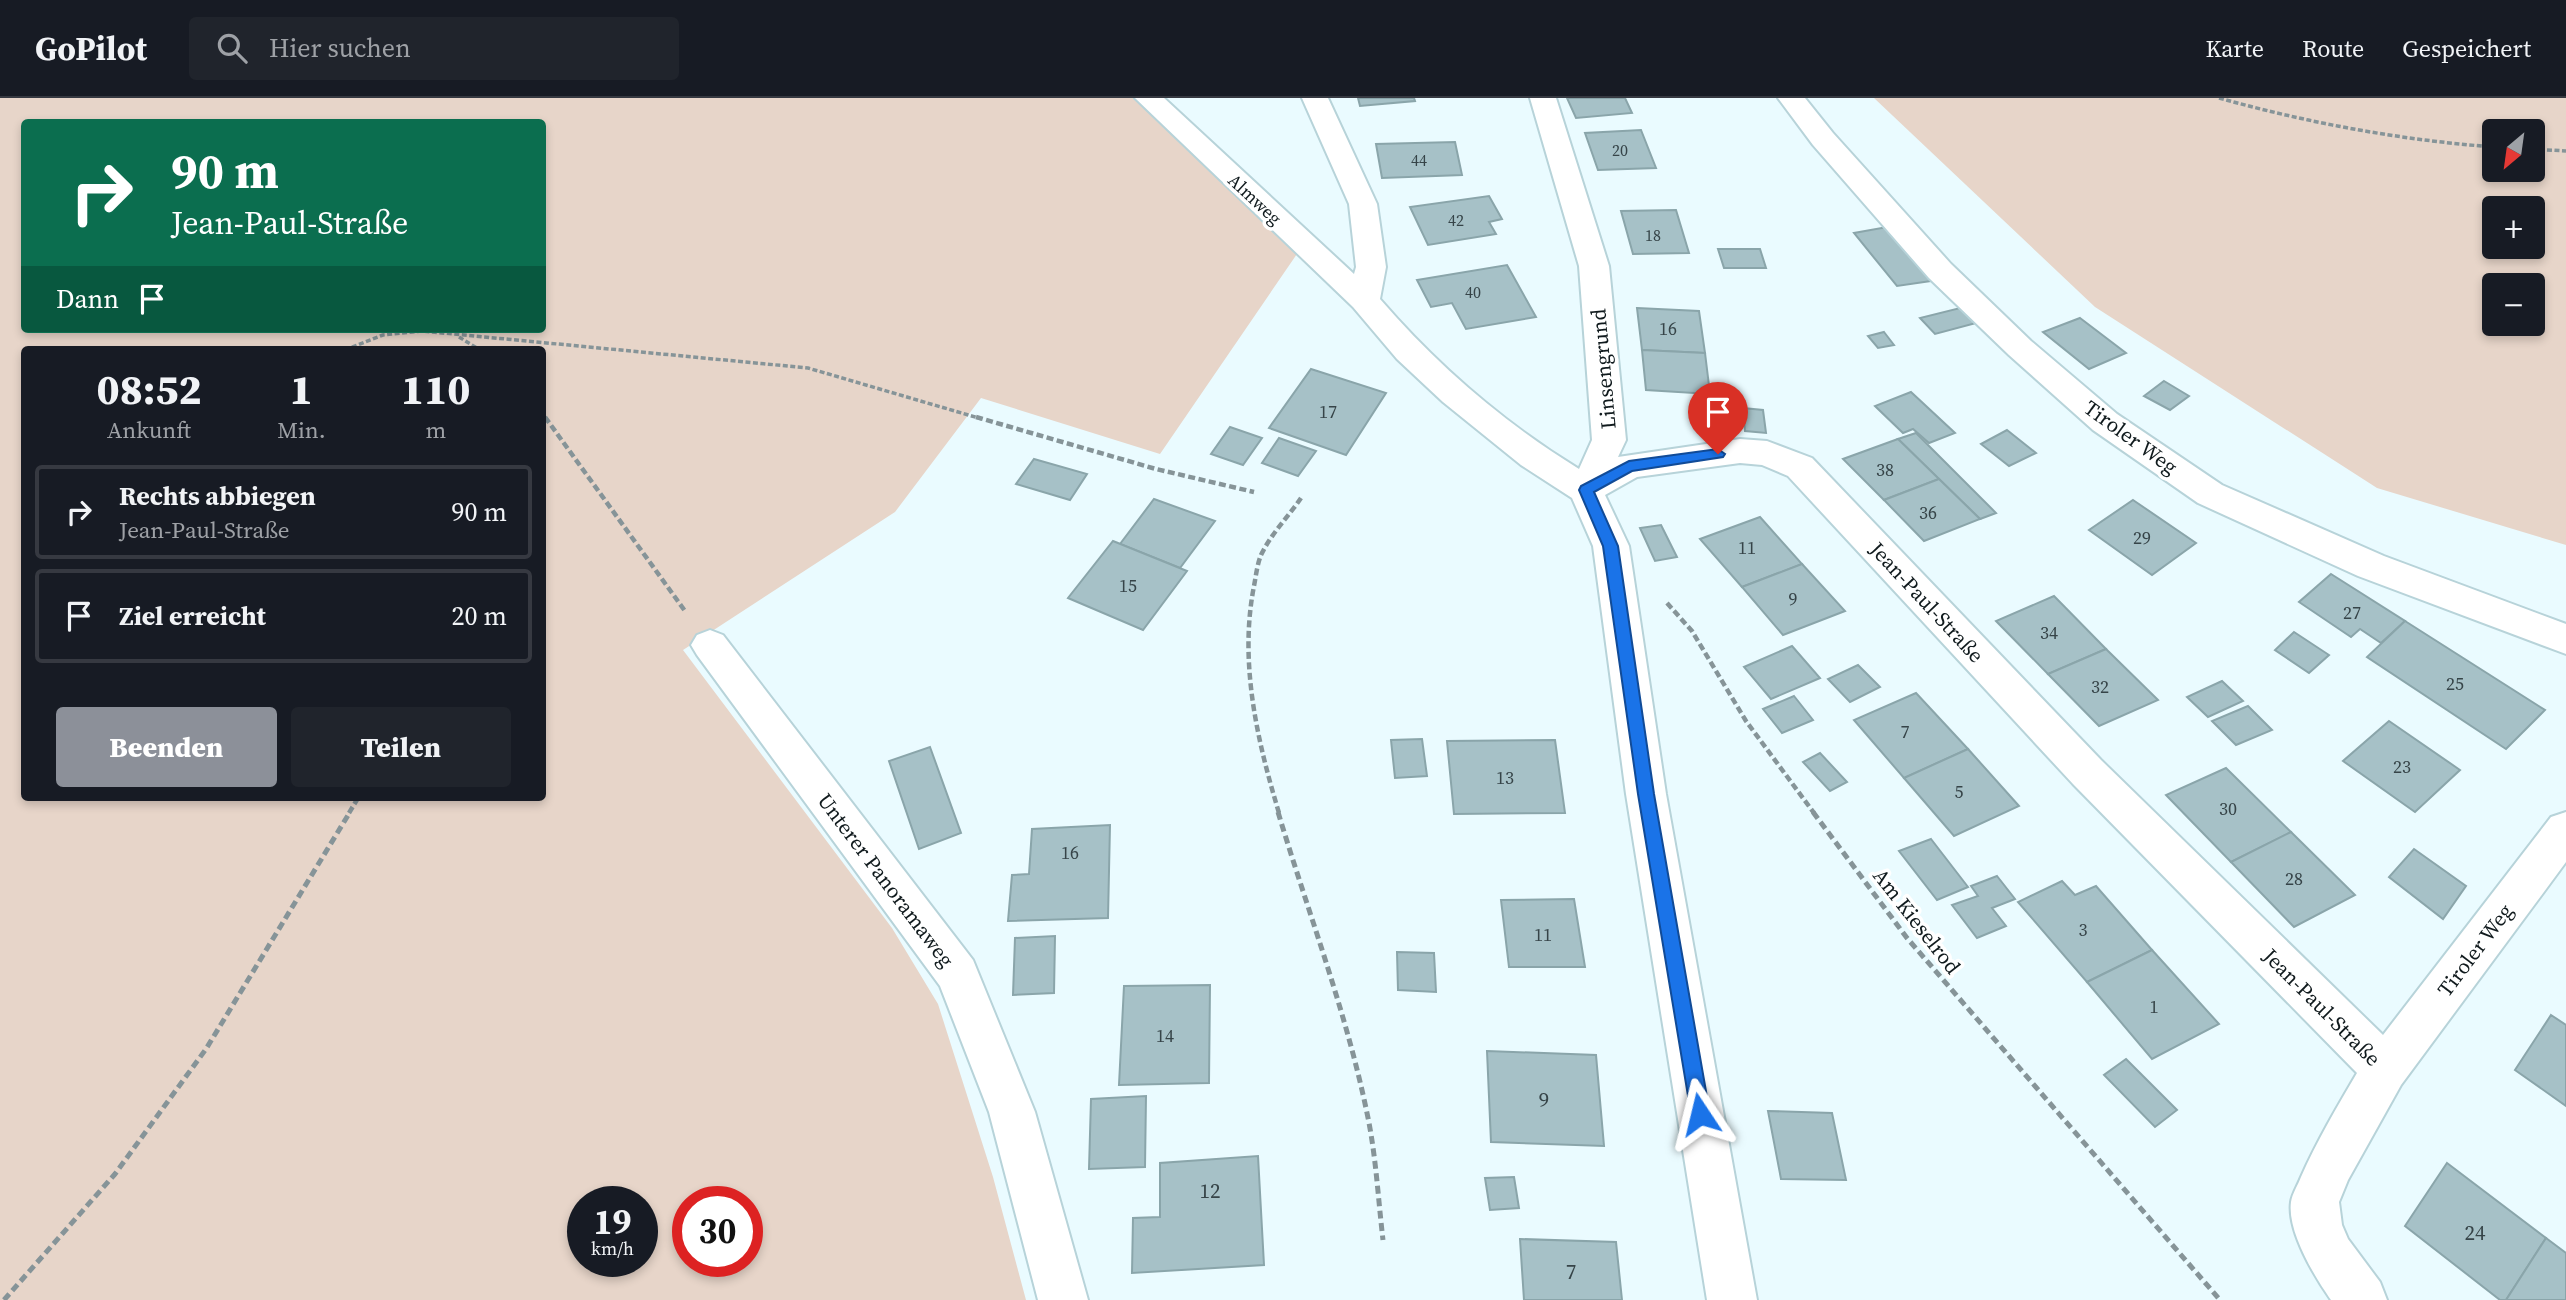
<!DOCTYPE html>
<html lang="de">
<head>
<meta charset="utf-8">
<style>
  :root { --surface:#171b24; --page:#20242c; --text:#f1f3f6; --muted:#9ea1a6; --line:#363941; --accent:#8c9099 }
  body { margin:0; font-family:"Source Serif 4",serif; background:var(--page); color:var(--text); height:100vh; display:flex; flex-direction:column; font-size:26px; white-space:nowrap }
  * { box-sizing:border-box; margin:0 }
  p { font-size:23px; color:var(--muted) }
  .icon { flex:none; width:38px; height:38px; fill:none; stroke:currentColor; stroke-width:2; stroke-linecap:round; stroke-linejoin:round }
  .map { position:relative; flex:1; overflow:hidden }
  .details { position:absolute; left:21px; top:248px; width:525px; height:455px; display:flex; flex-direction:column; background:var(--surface); border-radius:7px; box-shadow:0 4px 10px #0003 }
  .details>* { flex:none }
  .banner { position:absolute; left:21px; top:21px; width:525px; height:214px; border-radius:7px; box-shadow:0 4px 10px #0003; background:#0b6e4f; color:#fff; overflow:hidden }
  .needle { width:46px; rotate:209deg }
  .controls { position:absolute; left:2482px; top:21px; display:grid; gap:14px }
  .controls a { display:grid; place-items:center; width:63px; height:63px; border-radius:7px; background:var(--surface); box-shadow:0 4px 10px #0003; font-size:35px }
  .speed { position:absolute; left:567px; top:1088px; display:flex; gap:14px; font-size:35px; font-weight:700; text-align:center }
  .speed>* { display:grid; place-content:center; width:91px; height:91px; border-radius:50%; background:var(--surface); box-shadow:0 4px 10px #0003; line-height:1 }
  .speed small { font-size:18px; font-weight:400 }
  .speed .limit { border:10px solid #d22; background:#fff; color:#111 }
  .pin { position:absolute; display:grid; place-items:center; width:60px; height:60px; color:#fff; margin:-72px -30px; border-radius:50% 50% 50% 0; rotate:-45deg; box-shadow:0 0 7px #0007 }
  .pin .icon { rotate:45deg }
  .me { position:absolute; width:77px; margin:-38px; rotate:350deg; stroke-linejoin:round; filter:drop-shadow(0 0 5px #0008) }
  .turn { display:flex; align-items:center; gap:24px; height:147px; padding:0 35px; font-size:32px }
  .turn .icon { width:91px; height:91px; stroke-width:2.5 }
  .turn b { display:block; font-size:49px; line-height:60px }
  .then { display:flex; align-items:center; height:66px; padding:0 35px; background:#0003; gap:14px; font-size:26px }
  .eta { display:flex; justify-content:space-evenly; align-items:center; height:119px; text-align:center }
  .eta b { font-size:42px; font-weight:800; line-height:49px }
  .primary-button { display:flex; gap:14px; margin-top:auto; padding:14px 35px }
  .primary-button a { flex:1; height:80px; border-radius:7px; background:var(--accent); color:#fff; font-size:28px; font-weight:800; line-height:80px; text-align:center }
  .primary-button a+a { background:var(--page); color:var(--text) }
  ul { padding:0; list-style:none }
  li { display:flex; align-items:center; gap:21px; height:94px; margin:0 14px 10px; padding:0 21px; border:4px solid var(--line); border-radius:7px }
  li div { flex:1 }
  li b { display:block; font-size:26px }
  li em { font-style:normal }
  header { display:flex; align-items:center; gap:42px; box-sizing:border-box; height:98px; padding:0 35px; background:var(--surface); border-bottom:2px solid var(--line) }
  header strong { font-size:33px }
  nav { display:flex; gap:38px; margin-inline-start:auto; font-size:24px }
  .search { width:490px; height:63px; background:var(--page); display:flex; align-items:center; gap:18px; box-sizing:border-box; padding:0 24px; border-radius:7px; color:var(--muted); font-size:26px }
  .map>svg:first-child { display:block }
  .green { fill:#e7d5c9; fill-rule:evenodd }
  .building { fill:#a6c1c7; stroke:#8aa5aa; stroke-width:2 }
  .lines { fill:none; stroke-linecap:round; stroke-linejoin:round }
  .street-casing { stroke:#b7d3d9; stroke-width:4 }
  .path-far2 { stroke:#869498; stroke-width:3.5; stroke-dasharray:5 2.5; stroke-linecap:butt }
  .path-far1 { stroke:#869498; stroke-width:4.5; stroke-dasharray:7 3.5; stroke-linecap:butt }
  .path { stroke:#869498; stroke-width:5; stroke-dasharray:8 4.5; stroke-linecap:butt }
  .street { fill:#fff; fill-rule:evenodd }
  .route { fill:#1a73e8; stroke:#114b97; stroke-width:2 }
  .labels { text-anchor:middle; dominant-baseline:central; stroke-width:7; stroke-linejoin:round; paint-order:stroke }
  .far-number-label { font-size:16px; fill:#364448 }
  .far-street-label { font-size:18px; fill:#101a1d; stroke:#fff }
  .number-label { font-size:18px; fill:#364448 }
  .street-label { font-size:21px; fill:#101a1d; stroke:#fff }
  .near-number-label { font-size:21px; fill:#364448 }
</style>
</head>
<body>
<header>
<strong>GoPilot</strong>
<div class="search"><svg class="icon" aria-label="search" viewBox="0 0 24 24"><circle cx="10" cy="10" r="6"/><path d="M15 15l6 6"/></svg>Hier suchen</div>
<nav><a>Karte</a><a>Route</a><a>Gespeichert</a></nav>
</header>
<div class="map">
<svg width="2566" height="1202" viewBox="0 0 2566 1202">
  <rect width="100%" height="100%" fill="#eafbff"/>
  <g class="green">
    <path d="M 0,0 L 1135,0 L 1299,153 L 1160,356 L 981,300 L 895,414 L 683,552 L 892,830 L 938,906 L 993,1079 L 1026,1202 L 0,1202 ZM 24,24 L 542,24 L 542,231 L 24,231 ZM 24,252 L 542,252 L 542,700 L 24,700 ZM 583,1104 L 642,1104 L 642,1164 L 583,1164 ZM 688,1104 L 747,1104 L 747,1164 L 688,1164 Z"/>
    <path d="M 1874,0 L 2566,0 L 2566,447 L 2377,390 L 2095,209 ZM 2494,33 L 2532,33 L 2532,72 L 2494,72 ZM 2532,110 L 2532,149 L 2494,149 L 2494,110 ZM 2532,187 L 2532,226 L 2494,226 L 2494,187 Z"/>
  </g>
  <g class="building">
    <path d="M 1358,0 L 1414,0 L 1415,3 L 1360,8 Z"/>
    <path d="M 1567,0 L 1625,0 L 1632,15 L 1576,20 Z"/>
    <path d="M 1641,32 L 1656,70 L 1598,72 L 1585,35 Z"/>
    <path d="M 1455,44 L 1462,77 L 1382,80 L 1376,46 Z"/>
    <path d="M 1489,98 L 1502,121 L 1489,124 L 1496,136 L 1428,147 L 1410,109 Z"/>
    <path d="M 1676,112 L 1689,155 L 1633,156 L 1621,113 Z"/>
    <path d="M 1887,129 L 1931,183 L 1897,188 L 1854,135 Z"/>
    <path d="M 1718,151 L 1760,151 L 1766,170 L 1724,170 Z"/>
    <path d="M 1507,167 L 1536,219 L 1466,231 L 1452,205 L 1431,209 L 1417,182 Z"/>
    <path d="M 1637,210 L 1699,213 L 1705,255 L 1642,252 Z"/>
    <path d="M 1960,210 L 1976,225 L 1935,236 L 1920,220 Z"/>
    <path d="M 2080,220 L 2126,255 L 2089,271 L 2043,234 Z"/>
    <path d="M 1884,234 L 1894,247 L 1878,250 L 1868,238 Z"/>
    <path d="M 1642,252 L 1705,255 L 1710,296 L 1646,292 Z"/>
    <path d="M 1311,271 L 1386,295 L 1346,357 L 1269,330 Z"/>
    <path d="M 2164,283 L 2189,298 L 2170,312 L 2144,298 Z"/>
    <path d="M 1911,294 L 1955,335 L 1929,345 L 1913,331 L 1903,335 L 1875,308 Z"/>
    <path d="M 1743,310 L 1763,312 L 1766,335 L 1745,333 Z"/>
    <path d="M 1230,329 L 1262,340 L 1243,367 L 1211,356 Z"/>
    <path d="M 2007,332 L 2036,355 L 2009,368 L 1981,346 Z"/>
    <path d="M 1916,335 L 1996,415 L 1980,421 L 1898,341 Z"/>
    <path d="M 1279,340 L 1316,353 L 1298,378 L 1262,365 Z"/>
    <path d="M 1898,341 L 1939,381 L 1884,402 L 1843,361 Z"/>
    <path d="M 1034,361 L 1087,376 L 1070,402 L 1016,386 Z"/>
    <path d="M 1939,381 L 1980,421 L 1924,443 L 1884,402 Z"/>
    <path d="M 1154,401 L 1215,423 L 1180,470 L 1120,446 Z"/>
    <path d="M 2133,402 L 2196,445 L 2152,477 L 2089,432 Z"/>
    <path d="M 1760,419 L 1802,466 L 1742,489 L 1700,441 Z"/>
    <path d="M 1661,427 L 1677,459 L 1655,463 L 1640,430 Z"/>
    <path d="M 1113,443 L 1187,473 L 1143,532 L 1068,500 Z"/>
    <path d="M 1802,466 L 1845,513 L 1783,537 L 1742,489 Z"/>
    <path d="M 2331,476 L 2405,523 L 2381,545 L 2360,531 L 2351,539 L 2299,504 Z"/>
    <path d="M 2054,498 L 2106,551 L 2048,576 L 1996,523 Z"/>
    <path d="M 2405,523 L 2545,612 L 2506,651 L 2367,559 Z"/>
    <path d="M 2294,534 L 2329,557 L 2309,575 L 2275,552 Z"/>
    <path d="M 1792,548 L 1820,580 L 1771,601 L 1744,569 Z"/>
    <path d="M 2106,551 L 2158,602 L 2099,628 L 2048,576 Z"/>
    <path d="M 1858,567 L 1880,589 L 1850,604 L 1828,581 Z"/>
    <path d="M 2222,583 L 2243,603 L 2208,619 L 2187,599 Z"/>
    <path d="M 1916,595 L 1968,651 L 1904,680 L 1854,622 Z"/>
    <path d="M 1794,598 L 1813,622 L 1782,635 L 1763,611 Z"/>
    <path d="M 2248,608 L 2272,632 L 2236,647 L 2212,623 Z"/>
    <path d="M 2389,623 L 2460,672 L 2415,714 L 2343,663 Z"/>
    <path d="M 1422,641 L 1427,678 L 1395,680 L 1391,642 Z"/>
    <path d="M 1555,642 L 1565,715 L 1454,716 L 1447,643 Z"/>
    <path d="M 930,649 L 961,735 L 919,751 L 889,663 Z"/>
    <path d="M 1968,651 L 2019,708 L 1954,738 L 1904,680 Z"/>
    <path d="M 1820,655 L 1847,684 L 1830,693 L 1803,664 Z"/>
    <path d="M 2226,670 L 2291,734 L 2231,764 L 2166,697 Z"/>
    <path d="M 1110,727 L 1108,820 L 1008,823 L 1012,777 L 1029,776 L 1032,731 Z"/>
    <path d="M 2291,734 L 2355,797 L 2294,829 L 2231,764 Z"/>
    <path d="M 1931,741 L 1968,789 L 1937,802 L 1899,753 Z"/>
    <path d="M 2414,751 L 2466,788 L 2443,821 L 2389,779 Z"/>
    <path d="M 1997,778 L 2015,801 L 1992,810 L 2006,828 L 1977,840 L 1952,807 L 1978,798 L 1971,788 Z"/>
    <path d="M 2062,783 L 2075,797 L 2096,788 L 2152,852 L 2087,884 L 2018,804 Z"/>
    <path d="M 1574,801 L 1585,869 L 1509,869 L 1501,802 Z"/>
    <path d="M 1055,838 L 1054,895 L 1013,897 L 1015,840 Z"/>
    <path d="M 2152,852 L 2219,926 L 2152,961 L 2087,884 Z"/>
    <path d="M 1397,854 L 1434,855 L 1436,894 L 1398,892 Z"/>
    <path d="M 1210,887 L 1209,985 L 1119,987 L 1124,888 Z"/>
    <path d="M 2551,917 L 2566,927 L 2566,1008 L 2515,972 Z"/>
    <path d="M 1487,953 L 1596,957 L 1604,1048 L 1491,1044 Z"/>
    <path d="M 2126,961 L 2177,1012 L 2155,1029 L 2104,977 Z"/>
    <path d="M 1146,998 L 1145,1069 L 1089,1071 L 1091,1001 Z"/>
    <path d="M 1768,1013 L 1832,1015 L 1846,1082 L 1781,1081 Z"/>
    <path d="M 1258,1058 L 1264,1167 L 1132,1175 L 1133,1120 L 1160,1119 L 1160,1065 Z"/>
    <path d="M 2447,1065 L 2546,1140 L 2506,1202 L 2500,1202 L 2405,1128 Z"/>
    <path d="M 1514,1079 L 1519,1110 L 1490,1112 L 1485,1080 Z"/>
    <path d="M 2546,1140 L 2566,1155 L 2566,1202 L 2506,1202 Z"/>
    <path d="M 1520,1141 L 1616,1144 L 1622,1202 L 1524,1202 Z"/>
  </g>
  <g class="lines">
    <g class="street-casing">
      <g id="street">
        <path d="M 1135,0 L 1164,0 L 1354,176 L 1356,169 L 1349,106 L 1302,0 L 1328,0 L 1377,106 L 1386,169 L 1380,201 C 1437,267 1504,325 1579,371 L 1592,342 L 1579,168 L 1530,0 L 1556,0 L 1609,168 L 1626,342 L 1618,359 L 1740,341 L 1767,343 L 1812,360 L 2101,662 L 2383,937 L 2551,719 L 2566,714 L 2566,764 L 2401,987 L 2348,1082 L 2339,1104 L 2342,1127 L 2348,1141 L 2380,1184 L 2387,1202 L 2331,1202 C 2315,1179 2287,1134 2291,1104 C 2292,1096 2298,1087 2301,1079 C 2317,1043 2337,1009 2357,975 L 2073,686 L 1788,378 L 1762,367 L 1740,365 L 1637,379 L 1605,397 L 1629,448 L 1666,696 L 1757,1202 L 1707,1202 L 1626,696 L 1593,448 L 1572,400 L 1521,367 L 1443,304 L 1397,261 L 1353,209 Z"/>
        <path d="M 1778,0 L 1805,0 L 1833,35 L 1951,166 L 2031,243 L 2117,316 L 2222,387 L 2384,458 L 2566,526 L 2566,556 L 2358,478 L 2198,405 L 2093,332 L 2009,257 L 1929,180 L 1813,47 Z"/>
        <path d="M 710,532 L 723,537 L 973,862 L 1035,1014 L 1088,1202 L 1038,1202 L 989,1014 L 940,888 L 697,557 L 691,547 L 697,537 Z"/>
      </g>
    </g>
    <g class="path-far2">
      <path d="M 2219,0 C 2309,25 2400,42 2494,49"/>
      <path d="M 2532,51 L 2566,53"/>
      <path d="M 459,239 L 480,252"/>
      <path d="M 345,252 L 383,237 L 422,233 L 808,270 L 982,321"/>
      <path d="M 542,315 L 546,321"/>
    </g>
    <g class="path-far1">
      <path d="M 545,319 L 685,513"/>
      <path d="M 976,319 L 1156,371 L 1254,394"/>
      <path d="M 1667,505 L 1692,533 L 1746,623 L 1814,715"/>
      <path d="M 349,715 L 358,700"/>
      <path d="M 1279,715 C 1257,642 1239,564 1254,488 C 1256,478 1257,467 1261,457 C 1271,436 1288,419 1301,400"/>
    </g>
    <g class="path">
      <path d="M 1278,714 C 1308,814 1346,913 1367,1015 C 1376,1057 1378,1100 1383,1142"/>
      <path d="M 1813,714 L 1907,840 L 2220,1202"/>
      <path d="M 4,1202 L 115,1076 L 206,951 L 350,714"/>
    </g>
    <use href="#street" class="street"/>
  </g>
  <path class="route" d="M 1718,351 L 1725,356 L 1723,359 L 1632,373 L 1594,394 L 1618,448 L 1654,696 L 1710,1016 L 1707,1022 L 1700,1025 L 1694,1022 L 1691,1016 L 1638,696 L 1603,448 L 1579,392 L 1581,388 L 1629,363 Z"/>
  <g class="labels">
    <g class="far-number-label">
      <text x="1620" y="52">20</text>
      <text x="1419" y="62">44</text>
      <text x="1456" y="122">42</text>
      <text x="1653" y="137">18</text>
      <text x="1473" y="194">40</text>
    </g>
    <g class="far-street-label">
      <text transform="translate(1255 101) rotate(43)">Almweg</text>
    </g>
    <g class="number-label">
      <text x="1668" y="230">16</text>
      <text x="1328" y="313">17</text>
      <text x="1885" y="371">38</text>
      <text x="1928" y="414">36</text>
      <text x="2142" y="439">29</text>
      <text x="1747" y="449">11</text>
      <text x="1128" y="487">15</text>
      <text x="1793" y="500">9</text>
      <text x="2352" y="514">27</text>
      <text x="2049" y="534">34</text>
      <text x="2455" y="585">25</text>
      <text x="2100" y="588">32</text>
      <text x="1905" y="633">7</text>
      <text x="2402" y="668">23</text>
      <text x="1505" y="679">13</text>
      <text x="1959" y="693">5</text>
      <text x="2228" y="710">30</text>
      <text x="1070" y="754">16</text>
      <text x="2294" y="780">28</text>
      <text x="2083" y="831">3</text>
      <text x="1543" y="836">11</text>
      <text x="2154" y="908">1</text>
      <text x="1165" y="937">14</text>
    </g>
    <g class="street-label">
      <text transform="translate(1603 271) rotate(-95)">Linsengrund</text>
      <text transform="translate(2131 339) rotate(36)">Tiroler Weg</text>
      <text transform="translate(1927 504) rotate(47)">Jean-Paul-Straße</text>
      <text transform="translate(886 782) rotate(53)">Unterer Panoramaweg</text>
      <text transform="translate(1917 823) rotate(52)">Am Kieselrod</text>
      <text transform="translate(2475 852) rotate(-53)">Tiroler Weg</text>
      <text transform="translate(2322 909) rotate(45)">Jean-Paul-Straße</text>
    </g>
    <g class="near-number-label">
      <text x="1544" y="1001">9</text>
      <text x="1210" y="1092">12</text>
      <text x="2475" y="1134">24</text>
      <text x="1571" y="1173">7</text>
    </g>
  </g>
</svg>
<div class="controls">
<a><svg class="needle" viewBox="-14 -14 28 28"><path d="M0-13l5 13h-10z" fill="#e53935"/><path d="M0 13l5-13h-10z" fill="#9ea1a6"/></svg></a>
<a>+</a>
<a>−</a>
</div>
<div class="speed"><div>19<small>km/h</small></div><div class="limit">30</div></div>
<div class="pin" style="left:1718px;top:356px;background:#d93025"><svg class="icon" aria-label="arrive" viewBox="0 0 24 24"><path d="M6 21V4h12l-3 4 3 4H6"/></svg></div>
<svg class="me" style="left:1700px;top:1016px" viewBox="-20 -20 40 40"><path d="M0-17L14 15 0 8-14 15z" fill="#1a73e8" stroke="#fff" stroke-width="4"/></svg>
<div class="banner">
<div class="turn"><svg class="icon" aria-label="right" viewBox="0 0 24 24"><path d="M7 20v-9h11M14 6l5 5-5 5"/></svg><div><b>90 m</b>Jean-Paul-Straße</div></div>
<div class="then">Dann<svg class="icon" aria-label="arrive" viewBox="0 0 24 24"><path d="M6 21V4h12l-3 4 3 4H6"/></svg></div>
</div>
<section class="details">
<div class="eta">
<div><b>08:52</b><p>Ankunft</p></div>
<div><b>1</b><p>Min.</p></div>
<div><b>110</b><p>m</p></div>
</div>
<ul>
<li><svg class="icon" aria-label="right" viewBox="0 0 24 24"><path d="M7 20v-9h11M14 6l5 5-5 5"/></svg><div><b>Rechts abbiegen</b><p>Jean-Paul-Straße</p></div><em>90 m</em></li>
<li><svg class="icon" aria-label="arrive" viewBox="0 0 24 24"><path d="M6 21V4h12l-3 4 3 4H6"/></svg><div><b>Ziel erreicht</b></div><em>20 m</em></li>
</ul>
<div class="primary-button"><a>Beenden</a><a>Teilen</a></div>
</section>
</div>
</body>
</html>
